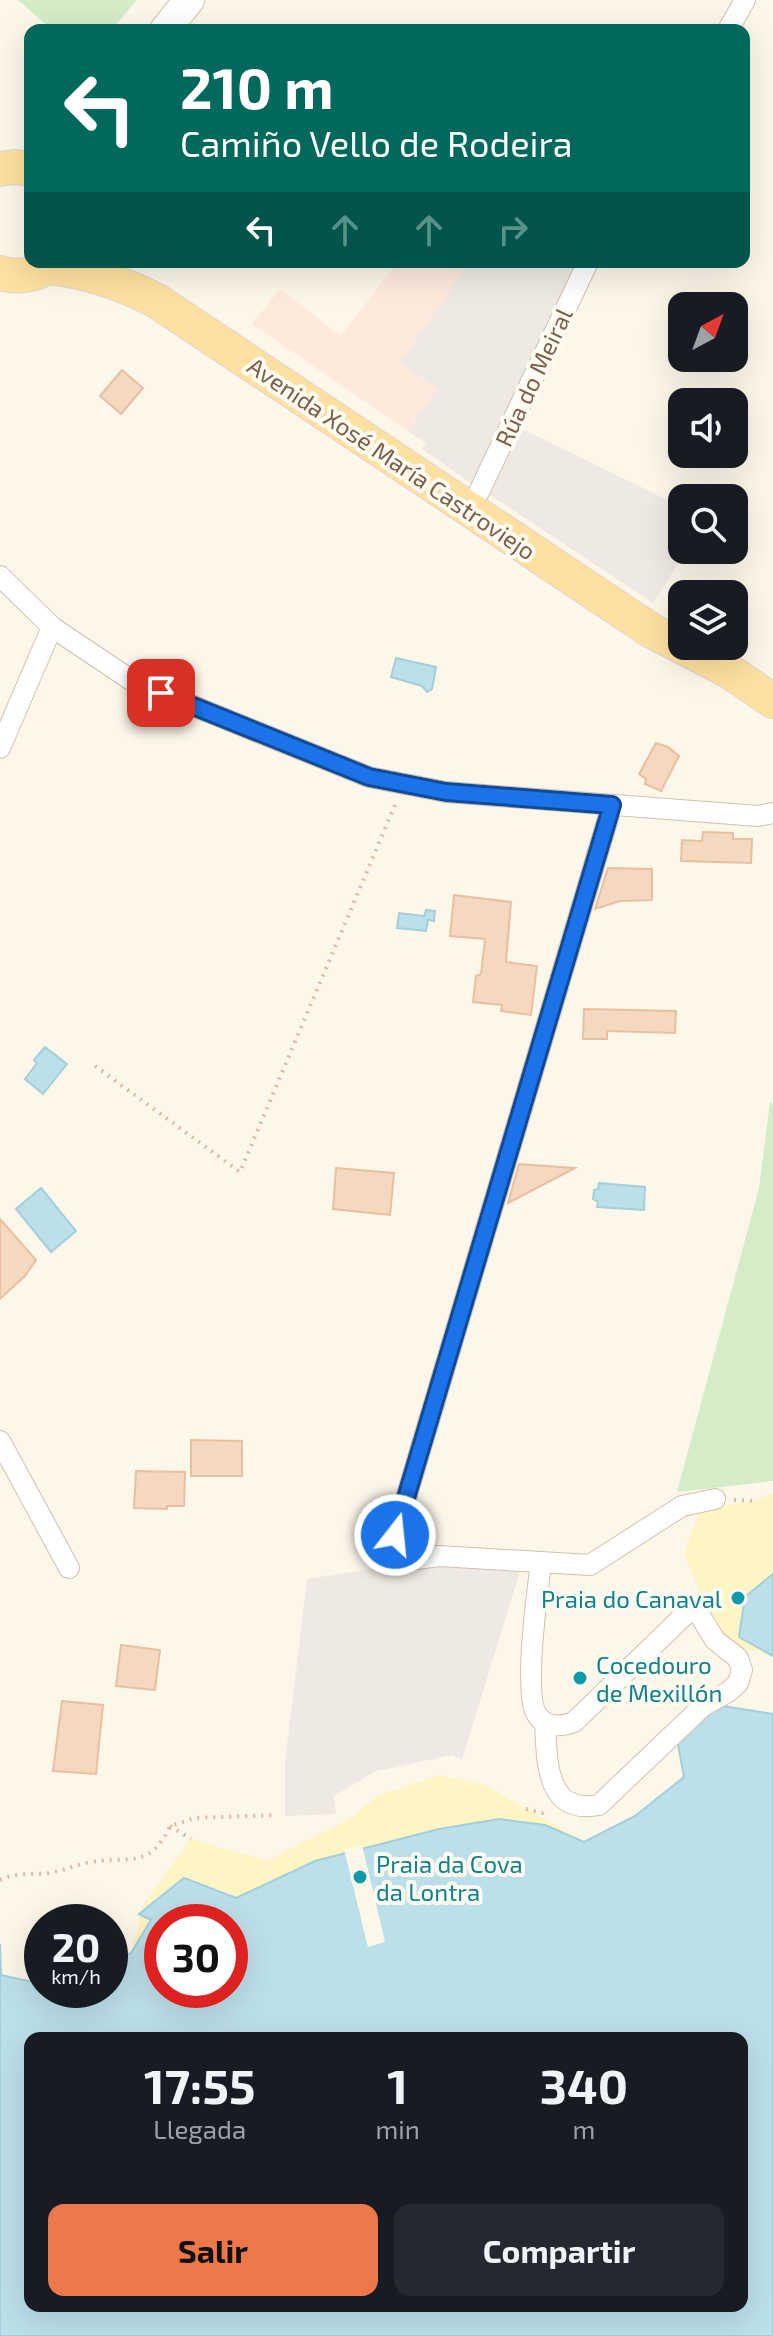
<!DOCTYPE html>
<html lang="es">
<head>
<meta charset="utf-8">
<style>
  :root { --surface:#171b24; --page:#242831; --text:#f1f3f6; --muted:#9ea1a6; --accent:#ec784a }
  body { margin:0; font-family:"Exo 2",sans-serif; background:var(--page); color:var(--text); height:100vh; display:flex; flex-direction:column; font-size:30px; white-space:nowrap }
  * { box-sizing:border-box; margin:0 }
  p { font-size:26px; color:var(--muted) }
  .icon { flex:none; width:44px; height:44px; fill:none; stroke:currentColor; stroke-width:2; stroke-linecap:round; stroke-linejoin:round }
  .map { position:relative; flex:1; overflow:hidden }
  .side { position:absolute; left:24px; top:2032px; width:724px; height:280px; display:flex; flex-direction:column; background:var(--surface); border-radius:16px; box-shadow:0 8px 32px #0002 }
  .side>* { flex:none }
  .top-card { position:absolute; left:24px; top:24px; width:726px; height:244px; border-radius:16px; box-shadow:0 8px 32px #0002; background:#00695c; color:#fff; overflow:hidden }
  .needle { width:52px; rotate:41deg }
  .fabs { position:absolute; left:668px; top:292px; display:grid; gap:16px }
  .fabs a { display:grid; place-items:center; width:80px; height:80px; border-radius:16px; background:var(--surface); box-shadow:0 8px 32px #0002; font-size:40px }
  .speed { position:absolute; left:24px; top:1904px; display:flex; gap:16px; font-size:40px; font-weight:700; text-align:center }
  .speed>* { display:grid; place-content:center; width:104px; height:104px; border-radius:50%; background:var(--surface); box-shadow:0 8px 32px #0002; line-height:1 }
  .speed small { font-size:20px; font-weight:400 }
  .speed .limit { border:12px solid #d22; background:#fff; color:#111 }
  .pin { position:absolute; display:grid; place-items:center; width:68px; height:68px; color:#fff; margin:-34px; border-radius:16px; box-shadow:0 4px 12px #0006 }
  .me { position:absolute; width:88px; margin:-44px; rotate:16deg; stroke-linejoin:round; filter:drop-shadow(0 0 6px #0008) }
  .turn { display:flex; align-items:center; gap:28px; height:168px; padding:0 24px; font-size:36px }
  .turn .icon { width:104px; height:104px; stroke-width:2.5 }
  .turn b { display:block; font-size:56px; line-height:68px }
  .lanes { display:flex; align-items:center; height:76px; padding:0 24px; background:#0003; justify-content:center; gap:40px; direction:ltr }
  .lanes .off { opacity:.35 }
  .eta { display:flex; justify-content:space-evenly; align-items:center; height:136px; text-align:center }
  .eta b { font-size:48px; font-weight:700; line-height:56px }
  .primary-button { display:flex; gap:16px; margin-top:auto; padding:16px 24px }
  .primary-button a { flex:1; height:92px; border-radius:16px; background:var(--accent); color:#111; font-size:32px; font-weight:700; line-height:92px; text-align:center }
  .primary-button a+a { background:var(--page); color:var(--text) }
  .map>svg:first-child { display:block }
  .commercial { fill:#fee9dd }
  .industrial { fill:#efe9e3 }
  .green { fill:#d4edc7 }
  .sand { fill:#fef5c4 }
  .water { fill:#bce0e9; stroke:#a2cfdb; stroke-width:2; fill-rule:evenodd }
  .pier { fill:#fdf7ea }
  .building { fill:#f4d8c0; stroke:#e8c09f; stroke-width:2 }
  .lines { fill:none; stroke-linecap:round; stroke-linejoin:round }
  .street-casing { stroke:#d2c0ae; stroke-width:22 }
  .secondary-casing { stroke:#d7c2ae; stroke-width:32 }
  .primary-casing { stroke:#ddd5d0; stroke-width:36 }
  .path { stroke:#dabba2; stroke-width:4; stroke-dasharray:2 6; stroke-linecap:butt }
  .street { stroke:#fff; stroke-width:20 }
  .secondary { stroke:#fff; stroke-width:30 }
  .primary { stroke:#fee1a0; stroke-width:34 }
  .route-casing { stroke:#114b97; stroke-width:20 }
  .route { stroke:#1a73e8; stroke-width:14 }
  .culture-dot { fill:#0f9aa8; stroke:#fffbf1; stroke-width:3 }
  .labels { text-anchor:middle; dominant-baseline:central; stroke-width:8; stroke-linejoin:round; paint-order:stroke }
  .street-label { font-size:24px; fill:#7b5f4b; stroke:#fffbf1 }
  .culture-label { font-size:24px; fill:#0d838f; stroke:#fffbf1; text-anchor:start }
</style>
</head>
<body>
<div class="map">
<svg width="773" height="2336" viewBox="0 0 773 2336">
  <rect width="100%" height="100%" fill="#fdf7ea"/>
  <path class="commercial" d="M 391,262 L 469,262 L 400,363 L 437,389 L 408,431 L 252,324 L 280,289 L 341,336 L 392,269 Z"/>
  <g class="industrial">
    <path d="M 469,262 L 576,262 L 472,484 L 422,449 L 426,443 L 408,431 L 437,389 L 400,363 Z"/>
    <path d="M 518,427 L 682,507 L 682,550 L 687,550 L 653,603 L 490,495 Z"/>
    <path d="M 386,1559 L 521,1568 L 462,1760 L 452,1755 L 376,1771 L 334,1796 L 336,1814 L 285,1816 L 285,1762 L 307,1579 L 376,1568 Z"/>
  </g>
  <g class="green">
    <path d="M 18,0 L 137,0 L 111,30 L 52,30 Z"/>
    <path d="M 770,1102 L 773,1104 L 773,1481 L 677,1492 L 759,1188 Z"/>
  </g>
  <g class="sand">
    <path d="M 773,1493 L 773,1648 L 770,1655 L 721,1642 L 684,1554 L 700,1509 L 756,1501 Z"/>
    <path d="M 440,1775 L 485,1785 L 584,1842 L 230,1922 L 162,1922 L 131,1953 L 144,1903 L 191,1839 L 267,1861 L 352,1818 L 377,1796 Z"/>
  </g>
  <g class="water">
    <path d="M 396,658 L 436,667 L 432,689 L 427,692 L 422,686 L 391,677 Z"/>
    <path d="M 426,910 L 435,911 L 434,921 L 428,920 L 426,931 L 397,928 L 399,913 L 424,916 Z"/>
    <path d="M 45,1047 L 67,1064 L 43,1094 L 25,1079 L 37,1063 L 34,1060 Z"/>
    <path d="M 599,1183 L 645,1187 L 644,1210 L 597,1207 L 598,1202 L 593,1199 L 594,1190 L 598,1189 Z"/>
    <path d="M 41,1188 L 76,1231 L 51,1252 L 16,1209 Z"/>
    <path d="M 773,1574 L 773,1656 L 739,1637 L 745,1597 Z"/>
    <path d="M 722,1706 L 773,1714 L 773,2336 L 0,2336 L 0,1944 L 1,1975 L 42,1984 L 42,1990 L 110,1990 L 110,1961 L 131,1953 L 151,1920 L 139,1914 L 184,1878 L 236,1898 L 315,1861 L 439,1829 L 499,1819 L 545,1825 L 584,1842 L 635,1816 L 684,1777 L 676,1734 ZM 162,1922 L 230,1922 L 230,1990 L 162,1990 ZM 30,2038 L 742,2038 L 742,2306 L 30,2306 Z"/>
  </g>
  <path class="pier" d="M 362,1845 L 385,1942 L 368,1947 L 344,1849 Z"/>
  <g class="building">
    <path d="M 122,370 L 143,388 L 121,414 L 100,396 Z"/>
    <path d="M 656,743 L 668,747 L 679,756 L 661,791 L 645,784 L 646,779 L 639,774 Z"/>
    <path d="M 703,832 L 733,833 L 733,839 L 752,839 L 751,863 L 681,861 L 682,840 L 702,841 Z"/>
    <path d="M 608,868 L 652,869 L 652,900 L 620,901 L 595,909 Z"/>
    <path d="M 454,895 L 511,902 L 506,962 L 537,966 L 531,1015 L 501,1011 L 502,1005 L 473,1002 L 476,976 L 481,974 L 485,939 L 450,936 Z"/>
    <path d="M 584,1009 L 676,1011 L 675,1033 L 607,1031 L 607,1039 L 583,1039 Z"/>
    <path d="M 519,1164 L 575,1168 L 508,1203 Z"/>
    <path d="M 336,1168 L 394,1173 L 390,1215 L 333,1209 Z"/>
    <path d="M 0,1219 L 36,1260 L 25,1276 L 0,1299 Z"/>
    <path d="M 191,1440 L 242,1441 L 242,1476 L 191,1476 Z"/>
    <path d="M 136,1471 L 185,1472 L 184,1506 L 167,1506 L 167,1509 L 134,1508 Z"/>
    <path d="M 121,1645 L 160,1650 L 155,1690 L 116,1686 Z"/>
    <path d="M 62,1701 L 103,1705 L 96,1774 L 53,1771 Z"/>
  </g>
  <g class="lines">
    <g class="street-casing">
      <g id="street">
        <path d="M 728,30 L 745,0"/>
        <path d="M 479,492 L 588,262"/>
        <path d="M 0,576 L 52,627 L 134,682 L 369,777 L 446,792 L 758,816 L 773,813"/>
        <path d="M 0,748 L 52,627"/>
        <path d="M 612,805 L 395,1535 L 402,1551 L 416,1559 L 439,1556 L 590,1565 L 682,1506 L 715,1499"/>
        <path d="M 0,1441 L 69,1568"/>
        <path d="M 541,1564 C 537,1591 524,1692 536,1713 C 544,1728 561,1727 574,1722 L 694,1606 L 715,1640 L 738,1658 L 742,1670 L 738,1683 L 728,1692 L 703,1706 L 599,1805 C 545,1815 547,1760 545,1722"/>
      </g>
    </g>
    <g class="secondary-casing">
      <path id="secondary" d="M 165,30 L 189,0"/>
    </g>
    <g class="primary-casing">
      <g id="primary">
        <path d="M 0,169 L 15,167 L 30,169"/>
        <path d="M 48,267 C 89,272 120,282 157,301 L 652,631 L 729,671 L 773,701"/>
        <path d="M 0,273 C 18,278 38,276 53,262"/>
      </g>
    </g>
    <g class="path">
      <path d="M 95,1066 L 240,1172 L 395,805"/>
      <path d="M 734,1500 L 756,1501"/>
      <path d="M 526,1809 L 542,1813 L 547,1811"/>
      <path d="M 170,1826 L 191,1839"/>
      <path d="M 0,1880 C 16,1872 32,1875 49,1873 C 62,1871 73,1866 86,1863 C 127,1854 149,1872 170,1826 L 195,1818 L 275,1815"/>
    </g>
    <use href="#street" class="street"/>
    <use href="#secondary" class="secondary"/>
    <use href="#primary" class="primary"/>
  </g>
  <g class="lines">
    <g class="route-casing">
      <path id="route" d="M 161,693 L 369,777 L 446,792 L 612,805 L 395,1535"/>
    </g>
    <use href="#route" class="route"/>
  </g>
  <g class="culture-dot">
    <circle cx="738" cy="1598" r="8"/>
    <circle cx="580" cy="1678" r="8"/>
    <circle cx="360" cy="1877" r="8"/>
  </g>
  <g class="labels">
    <g class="street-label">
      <text transform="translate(533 377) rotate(-65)">Rúa do Meiral</text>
      <text transform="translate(392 458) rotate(34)">Avenida Xosé María Castroviejo</text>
    </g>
    <g class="culture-label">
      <text x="722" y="1598" text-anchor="end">Praia do Canaval</text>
      <text x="596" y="1664">Cocedouro<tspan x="596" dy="28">de Mexillón</tspan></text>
      <text x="376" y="1863">Praia da Cova<tspan x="376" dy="28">da Lontra</tspan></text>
    </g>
  </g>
</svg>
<div class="fabs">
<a><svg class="needle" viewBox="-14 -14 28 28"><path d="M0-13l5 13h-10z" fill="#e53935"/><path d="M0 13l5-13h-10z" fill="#9ea1a6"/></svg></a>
<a><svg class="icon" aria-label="sound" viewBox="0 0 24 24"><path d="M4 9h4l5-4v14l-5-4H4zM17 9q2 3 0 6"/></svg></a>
<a><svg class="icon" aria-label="search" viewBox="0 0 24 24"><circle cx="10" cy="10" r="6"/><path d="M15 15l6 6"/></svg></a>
<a><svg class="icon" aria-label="layers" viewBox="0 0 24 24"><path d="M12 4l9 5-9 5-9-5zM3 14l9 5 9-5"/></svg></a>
</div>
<div class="speed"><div>20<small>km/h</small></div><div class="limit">30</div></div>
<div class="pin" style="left:161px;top:693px;background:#d93025"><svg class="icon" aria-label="arrive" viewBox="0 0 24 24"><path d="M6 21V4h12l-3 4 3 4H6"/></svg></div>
<svg class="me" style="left:395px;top:1535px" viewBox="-20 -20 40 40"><circle r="17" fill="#1a73e8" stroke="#fff" stroke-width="3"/><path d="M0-11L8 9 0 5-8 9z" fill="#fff"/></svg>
<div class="top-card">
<div class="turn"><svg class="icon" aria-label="left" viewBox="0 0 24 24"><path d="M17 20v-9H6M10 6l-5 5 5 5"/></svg><div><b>210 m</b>Camiño Vello de Rodeira</div></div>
<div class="lanes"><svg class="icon" aria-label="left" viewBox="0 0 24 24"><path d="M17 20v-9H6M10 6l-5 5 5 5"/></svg><svg class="icon off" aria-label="ahead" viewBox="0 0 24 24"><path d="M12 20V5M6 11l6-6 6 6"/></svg><svg class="icon off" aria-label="ahead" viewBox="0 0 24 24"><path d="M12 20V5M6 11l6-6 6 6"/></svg><svg class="icon off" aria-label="right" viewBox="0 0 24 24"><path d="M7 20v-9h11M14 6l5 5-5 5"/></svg></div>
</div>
<section class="side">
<div class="eta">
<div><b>17:55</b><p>Llegada</p></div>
<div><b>1</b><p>min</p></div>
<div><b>340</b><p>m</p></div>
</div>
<div class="primary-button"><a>Salir</a><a>Compartir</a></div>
</section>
</div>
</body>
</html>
